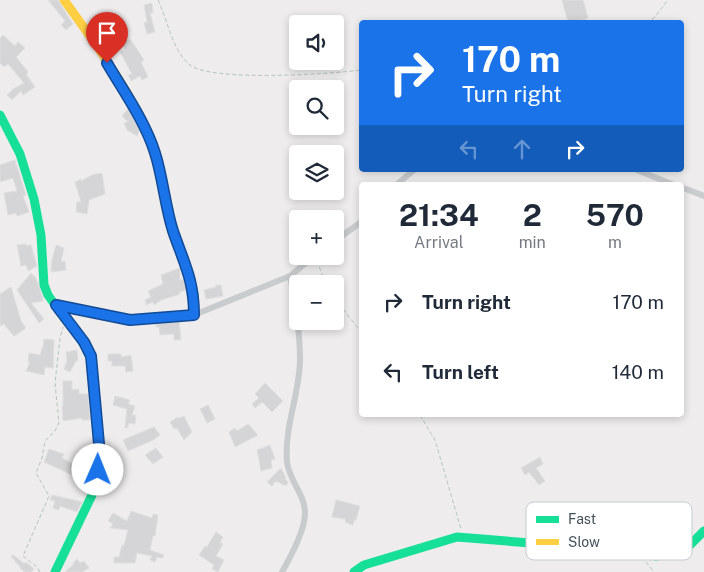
<!DOCTYPE html>
<html lang="en">
<head>
<meta charset="utf-8">
<style>
  :root { --surface:#fff; --page:#f2f2f3; --text:#1f2937; --muted:#747a83 }
  body { margin:0; font-family:"Public Sans",sans-serif; background:var(--page); color:var(--text); height:100vh; display:flex; flex-direction:column; font-size:19px; white-space:nowrap }
  * { box-sizing:border-box; margin:0 }
  p { font-size:16px; color:var(--muted) }
  .icon { flex:none; width:28px; height:28px; fill:none; stroke:currentColor; stroke-width:2; stroke-linecap:round; stroke-linejoin:round }
  .map { position:relative; flex:1; overflow:hidden }
  .panel { position:absolute; left:359px; top:182px; width:325px; height:235px; display:flex; flex-direction:column; background:var(--surface); border-radius:5px; box-shadow:0 2px 8px #0003 }
  .panel>* { flex:none }
  .hud { position:absolute; left:359px; top:20px; width:325px; height:152px; border-radius:5px; box-shadow:0 2px 8px #0003; background:#1a73e8; color:#fff; overflow:hidden }
  .fabs { position:absolute; left:289px; top:15px; display:grid; gap:10px }
  .fabs a { display:grid; place-items:center; width:55px; height:55px; border-radius:5px; background:var(--surface); box-shadow:0 2px 8px #0003; font-size:25px }
  .pin { position:absolute; display:grid; place-items:center; width:42px; height:42px; color:#fff; margin:-51px -21px; border-radius:50% 50% 50% 0; rotate:-45deg; box-shadow:0 0 5px #0007 }
  .pin .icon { rotate:45deg }
  .me { position:absolute; width:55px; margin:-28px; rotate:1deg; stroke-linejoin:round; filter:drop-shadow(0 0 4px #0008) }
  .turn { display:flex; align-items:center; gap:18px; height:105px; padding:0 20px; font-size:22px }
  .turn .icon { width:65px; height:65px; stroke-width:2.5 }
  .turn b { display:block; font-size:35px; line-height:42px }
  .lanes { display:flex; align-items:center; height:48px; padding:0 20px; background:#0003; justify-content:center; gap:25px; direction:ltr }
  .lanes .off { opacity:.35 }
  .eta { display:flex; justify-content:space-evenly; align-items:center; height:85px; text-align:center }
  .eta b { font-size:30px; font-weight:700; line-height:35px }
  ul { padding:0; list-style:none }
  li { display:flex; align-items:center; gap:15px; height:70px; padding:0 20px }
  li div { flex:1 }
  li b { display:block; font-size:19px }
  li em { font-style:normal }
  .map>svg:first-child { display:block }
  .building { fill:#d5d5d7; stroke:#dfdee0 }
  .lines { fill:none; stroke-linecap:round; stroke-linejoin:round }
  .path { stroke:#b4c4be; stroke-width:1; stroke-dasharray:4 2.5; stroke-linecap:butt }
  .street { stroke:#c8cccf; stroke-width:6 }
  .fast { stroke:#16e098; stroke-width:9 }
  .slow { stroke:#ffcf43; stroke-width:9 }
  .route-casing { stroke:#114b97; stroke-width:12 }
  .route { stroke:#1a73e8; stroke-width:9 }
  .key { fill:#fff; stroke:#c6cbce; stroke-width:1 }
  .key-label { font-size:14px; fill:#42515b }
</style>
</head>
<body>
<div class="map">
<svg width="704" height="572" viewBox="0 0 704 572">
  <rect width="100%" height="100%" fill="#eeecec"/>
  <g class="building">
    <path d="M 48,0 L 58,0 L 73,24 L 66,30 L 61,25 L 65,21 Z"/>
    <path d="M 562,0 L 583,0 L 588,18 L 578,22 L 568,22 Z"/>
    <path d="M 152,3 L 153,13 L 150,13 L 155,32 L 147,34 L 144,23 L 147,22 L 144,5 Z"/>
    <path d="M 3,35 L 15,46 L 18,42 L 25,48 L 16,57 L 28,72 L 26,74 L 35,87 L 23,95 L 21,91 L 12,100 L 7,95 L 13,89 L 24,83 L 8,64 L 4,67 L 0,63 L 0,38 Z"/>
    <path d="M 130,39 L 144,60 L 141,62 L 148,77 L 142,80 L 140,76 L 131,81 L 128,75 L 132,74 L 120,52 L 125,50 L 122,42 Z"/>
    <path d="M 128,109 L 140,130 L 137,136 L 127,130 L 124,123 L 128,122 L 122,116 Z"/>
    <path d="M 15,160 L 26,195 L 23,196 L 29,212 L 17,216 L 16,213 L 8,215 L 4,193 L 17,191 L 13,178 L 0,182 L 0,165 Z"/>
    <path d="M 102,173 L 105,194 L 89,200 L 87,214 L 76,212 L 77,202 L 81,202 L 75,182 L 81,179 L 81,181 L 92,175 Z"/>
    <path d="M 26,244 L 26,246 L 31,245 L 37,266 L 28,271 L 26,265 L 21,266 L 17,245 Z"/>
    <path d="M 56,245 L 64,248 L 61,262 L 65,261 L 66,270 L 51,272 L 52,260 Z"/>
    <path d="M 180,268 L 180,280 L 184,279 L 187,290 L 179,292 L 180,294 L 161,300 L 154,305 L 153,302 L 146,305 L 145,300 L 151,297 L 148,291 L 163,284 L 161,275 Z"/>
    <path d="M 31,273 L 36,278 L 43,298 L 43,301 L 31,303 L 44,319 L 39,323 L 17,290 Z"/>
    <path d="M 216,285 L 221,285 L 223,296 L 206,299 L 204,290 L 216,287 Z"/>
    <path d="M 11,287 L 21,321 L 26,328 L 14,336 L 4,324 L 0,326 L 0,294 Z"/>
    <path d="M 179,321 L 181,340 L 174,340 L 174,334 L 160,335 L 159,327 L 156,327 L 156,322 Z"/>
    <path d="M 44,339 L 54,340 L 53,368 L 45,367 L 44,375 L 26,371 L 30,362 L 28,362 L 29,353 L 40,355 L 42,348 L 43,348 Z"/>
    <path d="M 77,350 L 78,361 L 76,361 L 70,372 L 64,369 L 67,361 L 66,352 Z"/>
    <path d="M 108,354 L 121,354 L 121,357 L 131,355 L 133,371 L 126,372 L 125,366 L 112,366 L 112,361 L 108,361 Z"/>
    <path d="M 63,381 L 72,381 L 72,390 L 79,389 L 79,394 L 88,394 L 90,420 L 82,420 L 82,418 L 63,421 L 62,406 L 63,406 Z"/>
    <path d="M 265,383 L 283,401 L 272,412 L 262,402 L 255,408 L 252,404 L 259,398 L 255,394 Z"/>
    <path d="M 115,396 L 130,400 L 128,404 L 135,406 L 132,415 L 136,415 L 135,424 L 129,423 L 127,428 L 125,428 L 127,409 L 113,405 Z"/>
    <path d="M 208,405 L 215,419 L 207,423 L 200,409 Z"/>
    <path d="M 184,416 L 192,432 L 184,440 L 177,428 L 174,429 L 170,422 L 178,417 L 179,418 Z"/>
    <path d="M 248,424 L 258,435 L 235,447 L 229,432 L 235,428 L 237,431 Z"/>
    <path d="M 154,427 L 160,435 L 153,440 L 128,451 L 123,440 Z"/>
    <path d="M 270,445 L 275,459 L 271,460 L 272,468 L 261,471 L 257,450 Z"/>
    <path d="M 156,448 L 163,457 L 153,464 L 145,455 Z"/>
    <path d="M 49,449 L 64,454 L 62,458 L 79,467 L 91,469 L 89,479 L 70,474 L 44,462 Z"/>
    <path d="M 540,457 L 543,464 L 536,468 L 545,481 L 539,485 L 529,472 L 525,475 L 521,468 Z"/>
    <path d="M 281,468 L 286,478 L 285,479 L 288,482 L 286,486 L 276,481 L 272,486 L 267,482 Z"/>
    <path d="M 52,495 L 78,501 L 82,502 L 77,512 L 60,506 L 59,510 L 53,508 L 55,501 L 50,500 Z"/>
    <path d="M 336,500 L 360,506 L 356,520 L 354,520 L 353,525 L 345,522 L 346,519 L 332,517 Z"/>
    <path d="M 131,511 L 152,518 L 153,514 L 158,515 L 155,536 L 153,536 L 150,550 L 164,555 L 163,558 L 157,557 L 155,562 L 150,560 L 152,556 L 137,553 L 135,563 L 114,563 L 114,557 L 119,557 L 122,545 L 124,545 L 128,530 L 110,528 L 113,524 L 108,521 L 113,513 L 127,521 Z"/>
    <path d="M 216,532 L 223,537 L 220,542 L 223,544 L 216,556 L 224,560 L 218,572 L 212,569 L 214,565 L 199,555 L 205,546 L 207,547 Z"/>
    <path d="M 13,555 L 25,564 L 26,562 L 34,569 L 31,572 L 24,572 L 11,556 Z"/>
    <path d="M 77,559 L 80,563 L 84,561 L 89,568 L 82,572 L 65,572 L 74,564 L 73,563 Z"/>
  </g>
  <g class="lines">
    <g class="path">
      <path d="M 158,0 C 168,21 172,50 190,65 C 211,82 331,74 361,70"/>
      <path d="M 646,22 L 654,18 L 668,0"/>
      <path d="M 317,261 L 326,284"/>
      <path d="M 335,299 L 361,332"/>
      <path d="M 420,415 L 435,440 L 461,529"/>
      <path d="M 646,562 L 654,572"/>
      <path d="M 40,572 L 37,567 L 23,556 L 49,496 L 36,473 L 42,458 L 45,441 L 55,431 L 59,423 L 55,383 L 60,338 L 63,327"/>
    </g>
    <g class="street">
      <path d="M 637,170 L 674,185"/>
      <path d="M 396,185 L 414,170"/>
      <path d="M 681,187 L 704,196"/>
      <path d="M 335,241 L 361,222"/>
      <path d="M 56,305 L 130,319 L 194,315 L 290,276 L 314,256"/>
      <path d="M 282,572 C 290,558 304,531 305,515 C 306,495 289,481 287,462 C 284,427 300,393 300,359 C 300,331 295,303 290,276"/>
    </g>
    <g class="fast">
      <path d="M 0,115 L 20,154 L 34,199 L 41,235 L 44,285 L 48,295 L 65,319 L 73,327 L 91,356 L 99,444 L 98,470 L 92,495 L 55,572"/>
      <path d="M 162,181 L 173,229 L 191,280 L 194,295 L 194,315"/>
      <path d="M 354,572 L 364,565 L 457,537 L 579,547 L 603,544 L 656,556 L 676,553 L 688,547 L 704,531"/>
    </g>
    <path class="slow" d="M 64,0 C 93,40 123,81 145,126 C 154,143 158,163 162,181"/>
  </g>
  <g class="lines">
    <g class="route-casing">
      <path id="route" d="M 98,470 L 99,444 L 91,356 L 84,342 L 56,305 L 130,320 L 194,315 C 194,280 184,263 173,231 C 165,206 163,178 155,153 C 145,121 124,92 107,63"/>
    </g>
    <use href="#route" class="route"/>
  </g>
  <rect x="526" y="502" width="166" height="58" rx="8" class="key"/>
  <rect x="536" y="516" width="23" height="7" fill="#16e098"/>
  <rect x="536" y="539" width="23" height="6" fill="#ffcf43"/>
  <g class="key-label">
    <text x="568" y="524">Fast</text>
    <text x="568" y="547">Slow</text>
  </g>
</svg>
<div class="fabs">
<a><svg class="icon" aria-label="sound" viewBox="0 0 24 24"><path d="M4 9h4l5-4v14l-5-4H4zM17 9q2 3 0 6"/></svg></a>
<a><svg class="icon" aria-label="search" viewBox="0 0 24 24"><circle cx="10" cy="10" r="6"/><path d="M15 15l6 6"/></svg></a>
<a><svg class="icon" aria-label="layers" viewBox="0 0 24 24"><path d="M12 4l9 5-9 5-9-5zM3 14l9 5 9-5"/></svg></a>
<a>+</a>
<a>−</a>
</div>
<div class="pin" style="left:107px;top:63px;background:#d93025"><svg class="icon" aria-label="arrive" viewBox="0 0 24 24"><path d="M6 21V4h12l-3 4 3 4H6"/></svg></div>
<svg class="me" style="left:98px;top:470px" viewBox="-20 -20 40 40"><circle r="19" fill="#fff"/><path d="M0-13L10 11 0 6-10 11z" fill="#1a73e8"/></svg>
<div class="hud">
<div class="turn"><svg class="icon" aria-label="right" viewBox="0 0 24 24"><path d="M7 20v-9h11M14 6l5 5-5 5"/></svg><div><b>170 m</b>Turn right</div></div>
<div class="lanes"><svg class="icon off" aria-label="left" viewBox="0 0 24 24"><path d="M17 20v-9H6M10 6l-5 5 5 5"/></svg><svg class="icon off" aria-label="ahead" viewBox="0 0 24 24"><path d="M12 20V5M6 11l6-6 6 6"/></svg><svg class="icon" aria-label="right" viewBox="0 0 24 24"><path d="M7 20v-9h11M14 6l5 5-5 5"/></svg></div>
</div>
<section class="panel">
<div class="eta">
<div><b>21:34</b><p>Arrival</p></div>
<div><b>2</b><p>min</p></div>
<div><b>570</b><p>m</p></div>
</div>
<ul>
<li><svg class="icon" aria-label="right" viewBox="0 0 24 24"><path d="M7 20v-9h11M14 6l5 5-5 5"/></svg><div><b>Turn right</b></div><em>170 m</em></li>
<li><svg class="icon" aria-label="left" viewBox="0 0 24 24"><path d="M17 20v-9H6M10 6l-5 5 5 5"/></svg><div><b>Turn left</b></div><em>140 m</em></li>
</ul>
</section>
</div>
</body>
</html>
